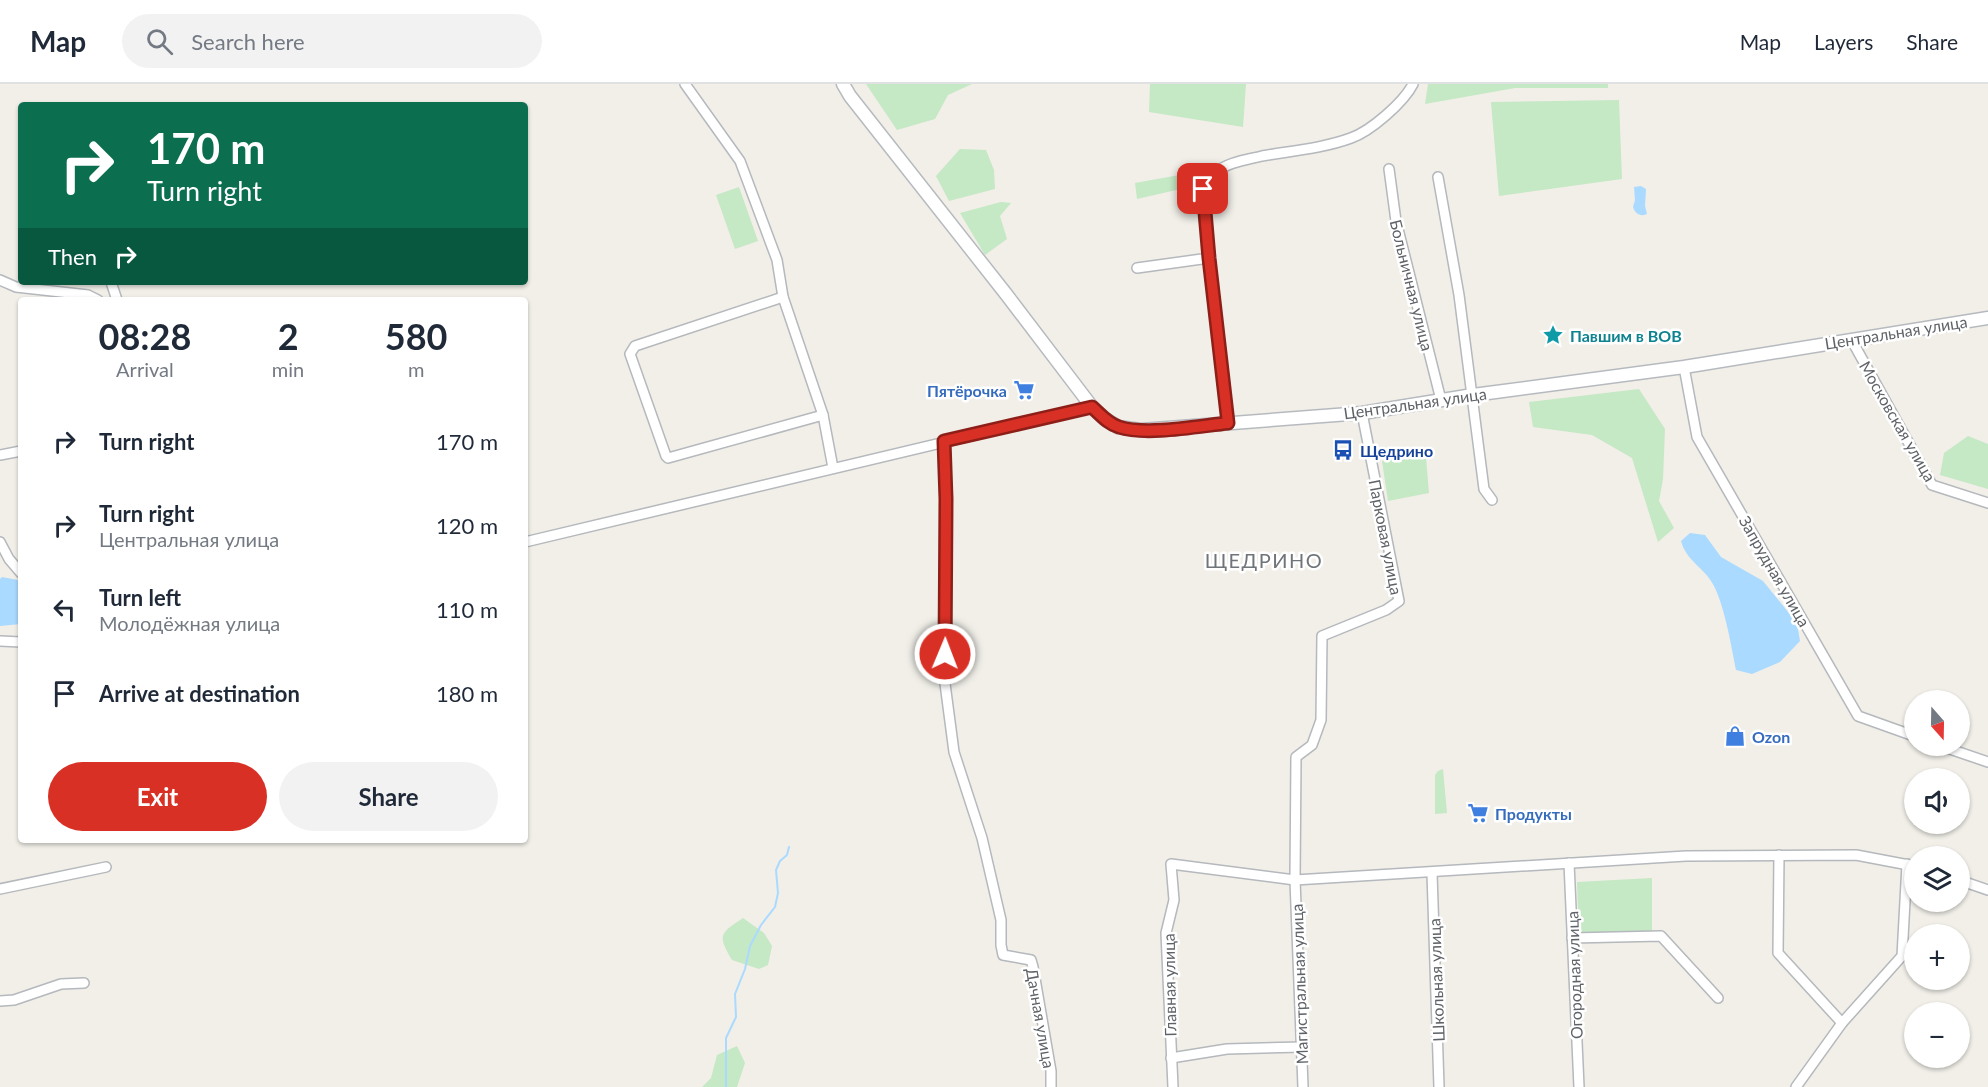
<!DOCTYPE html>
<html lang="en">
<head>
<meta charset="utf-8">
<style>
  :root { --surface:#fff; --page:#f2f2f3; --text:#1f2937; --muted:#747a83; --line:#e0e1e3; --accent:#d93025 }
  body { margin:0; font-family:Lato,sans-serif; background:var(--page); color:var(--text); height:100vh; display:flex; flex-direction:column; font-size:22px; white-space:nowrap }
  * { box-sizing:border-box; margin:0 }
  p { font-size:20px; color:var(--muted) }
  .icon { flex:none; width:33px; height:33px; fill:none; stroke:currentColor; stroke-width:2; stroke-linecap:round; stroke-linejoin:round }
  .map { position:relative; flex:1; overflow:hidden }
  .panel { position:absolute; left:18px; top:213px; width:510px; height:546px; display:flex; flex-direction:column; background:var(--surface); border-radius:6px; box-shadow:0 2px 4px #0004 }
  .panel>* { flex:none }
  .hud { position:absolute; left:18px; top:18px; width:510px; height:183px; border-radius:6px; box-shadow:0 2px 4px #0004; background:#0b6e4f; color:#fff; overflow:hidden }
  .needle { width:39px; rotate:160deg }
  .fabs { position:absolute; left:1904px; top:606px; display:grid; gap:12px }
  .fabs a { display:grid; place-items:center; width:66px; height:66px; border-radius:50%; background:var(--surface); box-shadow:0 2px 4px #0004; font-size:30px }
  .pin { position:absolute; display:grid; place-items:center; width:51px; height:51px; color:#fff; margin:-26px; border-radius:12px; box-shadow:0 3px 9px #0006 }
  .me { position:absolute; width:66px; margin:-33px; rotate:1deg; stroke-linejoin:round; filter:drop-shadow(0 0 4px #0008) }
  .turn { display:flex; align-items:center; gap:21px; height:126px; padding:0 30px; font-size:27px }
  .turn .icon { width:78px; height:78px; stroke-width:2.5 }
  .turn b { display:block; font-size:42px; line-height:51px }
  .then { display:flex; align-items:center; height:57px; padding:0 30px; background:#0003; gap:12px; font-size:22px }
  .eta { display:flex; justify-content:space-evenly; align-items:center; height:102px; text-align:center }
  .eta b { font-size:36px; font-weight:700; line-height:42px }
  .button { display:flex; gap:12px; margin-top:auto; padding:12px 30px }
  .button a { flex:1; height:69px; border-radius:36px; background:var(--accent); color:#fff; font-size:24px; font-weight:700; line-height:69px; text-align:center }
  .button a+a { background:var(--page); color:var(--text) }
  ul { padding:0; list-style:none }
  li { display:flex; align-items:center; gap:18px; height:84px; padding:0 30px }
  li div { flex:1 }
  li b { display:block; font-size:22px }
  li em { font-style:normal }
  header { display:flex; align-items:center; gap:36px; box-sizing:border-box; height:84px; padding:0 30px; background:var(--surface); border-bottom:2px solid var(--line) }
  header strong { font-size:28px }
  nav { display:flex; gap:33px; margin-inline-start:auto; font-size:21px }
  .search { width:420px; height:54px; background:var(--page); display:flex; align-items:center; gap:15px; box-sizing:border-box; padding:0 21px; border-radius:33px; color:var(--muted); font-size:22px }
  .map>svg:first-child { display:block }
  .green { fill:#c5e8c5 }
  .water { fill:#aadaff }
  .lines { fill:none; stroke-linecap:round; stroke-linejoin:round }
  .stream { stroke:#aadaff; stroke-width:2 }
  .street-casing { stroke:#b5b8bc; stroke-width:12 }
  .secondary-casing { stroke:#b6babf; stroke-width:15 }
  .street { stroke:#fff; stroke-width:9 }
  .secondary { stroke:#fff; stroke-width:12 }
  .route-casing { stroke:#8d1f18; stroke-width:15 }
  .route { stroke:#d93025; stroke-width:10 }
  .labels { text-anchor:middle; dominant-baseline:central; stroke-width:5; stroke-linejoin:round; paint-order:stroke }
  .street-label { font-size:16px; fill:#5f6368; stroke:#fff }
  .culture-label { font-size:16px; font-weight:bold; fill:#0d838f; stroke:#fff; text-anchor:start }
  .shop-label { font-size:16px; font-weight:bold; fill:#366cbe; stroke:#fff; text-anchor:start }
  .transit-label { font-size:16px; font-weight:bold; fill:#164399; stroke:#fff; text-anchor:start }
  .quarter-label { font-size:20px; letter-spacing:1.5px; fill:#70757a; stroke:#fff }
</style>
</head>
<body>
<header>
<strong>Map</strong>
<div class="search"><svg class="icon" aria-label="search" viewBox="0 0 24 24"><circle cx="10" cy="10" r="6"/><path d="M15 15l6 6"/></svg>Search here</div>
<nav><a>Map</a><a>Layers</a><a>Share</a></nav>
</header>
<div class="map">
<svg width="1988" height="1003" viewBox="0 0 1988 1003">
  <rect width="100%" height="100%" fill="#f1efe8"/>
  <g class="green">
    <path d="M 866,0 L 972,0 L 948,11 L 935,35 L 897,46 Z"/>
    <path d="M 1150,0 L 1246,0 L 1243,43 L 1149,28 Z"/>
    <path d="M 1428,0 L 1608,0 L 1608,4 L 1515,4 L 1425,20 Z"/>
    <path d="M 1619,16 L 1622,95 L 1499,112 L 1491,18 Z"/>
    <path d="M 960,65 L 986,66 L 994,86 L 995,105 L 949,117 L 936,92 Z"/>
    <path d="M 1196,88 L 1198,101 L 1137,115 L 1135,99 Z"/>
    <path d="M 739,103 L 758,157 L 735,165 L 716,111 Z"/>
    <path d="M 1001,118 L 1011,119 L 1000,132 L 1007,155 L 985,171 L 960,129 Z"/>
    <path d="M 1639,305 L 1665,345 L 1663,395 L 1659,417 L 1674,444 L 1658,458 L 1632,374 L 1592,351 L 1533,343 L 1529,318 Z"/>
    <path d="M 1968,352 L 1988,360 L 1988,405 L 1940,391 L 1944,369 Z"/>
    <path d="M 1426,374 L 1429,409 L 1388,417 L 1382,377 Z"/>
    <path d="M 1443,685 L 1447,729 L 1435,730 L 1435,691 L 1438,687 Z"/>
    <path d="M 1652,794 L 1652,848 L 1579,850 L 1577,798 Z"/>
    <path d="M 743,834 L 764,849 L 772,862 L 768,881 L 759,885 L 732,876 C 717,851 720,849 743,834 Z"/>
    <path d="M 737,962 L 745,979 L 737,1003 L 702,1003 L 711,994 L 717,971 Z"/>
  </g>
  <g class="water">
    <path d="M 1641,102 L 1646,105 L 1645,122 L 1647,130 C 1641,133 1635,130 1633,123 L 1635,116 L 1634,103 Z"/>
    <path d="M 1690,449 L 1705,451 L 1721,473 L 1763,497 L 1797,539 L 1800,557 L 1780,578 L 1752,590 L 1736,586 C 1731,561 1725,524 1714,502 C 1706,485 1686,477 1681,457 Z"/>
    <path d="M 2,493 L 18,496 L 21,502 L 21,540 L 0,542 L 0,495 Z"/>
  </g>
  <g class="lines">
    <path class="stream" d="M 726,1003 L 726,954 L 736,933 L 735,910 L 745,885 L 750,862 L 761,841 L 775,823 L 778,809 L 776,786 L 780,777 L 787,771 L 789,763"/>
    <g class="street-casing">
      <g id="street">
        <path d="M 685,0 L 740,77 L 777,176 L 783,213 L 823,331 L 833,384"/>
        <path d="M 1389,85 L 1396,137 L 1441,316"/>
        <path d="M 1438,93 L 1459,211 L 1484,405 L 1492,416"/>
        <path d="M 1137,184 L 1209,174"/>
        <path d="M 0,196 L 16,203 L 88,211 L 98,216"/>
        <path d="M 111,198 L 117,216"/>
        <path d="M 783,213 L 635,262 L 630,270 L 666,372 L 668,374 L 823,331"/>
        <path d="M 1851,255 L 1932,401 L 1988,419"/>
        <path d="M 1684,283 L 1697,353 L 1858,632 L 1914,652"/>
        <path d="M 1228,339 L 1202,112 C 1203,102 1207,95 1215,89 C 1228,78 1246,76 1262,72 C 1291,67 1324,64 1351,54 C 1371,47 1404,18 1413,0"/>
        <path d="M 944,357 L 946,415 L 944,592 L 954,668 L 982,754 L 1001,836 L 1001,861 L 1003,871 L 1031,876 L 1033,883 L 1051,987 L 1051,1003"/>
        <path d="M 0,371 L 21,367"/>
        <path d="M 0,458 L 9,475 L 21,489"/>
        <path d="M 525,458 L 1092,323"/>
        <path d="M 0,557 L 21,558"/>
        <path d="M 1941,662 L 1988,678"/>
        <path d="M 1779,771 L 1778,869 L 1842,939"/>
        <path d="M 1569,779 L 1579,1003"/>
        <path d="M 1432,789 L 1439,1003"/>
        <path d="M 1959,796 L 1988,806"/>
        <path d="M 0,805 L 106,783"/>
        <path d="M 1572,854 L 1661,852 L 1718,914"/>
        <path d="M 0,917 L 14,916 L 61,900 L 84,899"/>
        <path d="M 1171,974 L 1227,965 L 1302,963"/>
        <path d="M 1173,1003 L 1166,849 L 1174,816 L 1171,780 L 1295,796 L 1686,772 L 1856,771 L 1914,782"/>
        <path d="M 1303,1003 L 1295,796 L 1296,673 L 1312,661 L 1321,636 L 1322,552 L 1386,526 L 1399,517 L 1362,329"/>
        <path d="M 1796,1003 L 1842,939 L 1902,872 L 1907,780"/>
      </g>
    </g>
    <g class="secondary-casing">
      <path id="secondary" d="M 843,0 L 850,12 L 1006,210 L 1092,323 L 1105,335 L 1118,343 L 1141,346 L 1362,329 L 1473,311 L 1684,283 L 1988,234"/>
    </g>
    <use href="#street" class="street"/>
    <use href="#secondary" class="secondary"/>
  </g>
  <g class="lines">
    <g class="route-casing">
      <path id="route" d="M 945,570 L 946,415 L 944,357 L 1092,323 C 1100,330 1108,340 1119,343 C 1146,352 1199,342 1228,339 L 1209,174 L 1203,105"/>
    </g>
    <use href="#route" class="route"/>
  </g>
  <defs>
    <g id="sight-bare" transform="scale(1.62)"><path d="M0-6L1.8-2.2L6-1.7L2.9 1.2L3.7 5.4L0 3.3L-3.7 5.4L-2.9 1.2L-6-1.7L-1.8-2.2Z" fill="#0f9aa8" stroke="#fff" stroke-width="2.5" paint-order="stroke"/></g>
    <g id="supermarket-bare" transform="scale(1.62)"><path d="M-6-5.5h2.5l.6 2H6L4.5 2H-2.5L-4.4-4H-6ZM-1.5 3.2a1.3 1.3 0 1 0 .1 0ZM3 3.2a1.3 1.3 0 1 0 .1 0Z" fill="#3f7fe0" stroke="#fff" stroke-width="2.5" paint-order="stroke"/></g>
    <g id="bus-bare" transform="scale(1.62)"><path d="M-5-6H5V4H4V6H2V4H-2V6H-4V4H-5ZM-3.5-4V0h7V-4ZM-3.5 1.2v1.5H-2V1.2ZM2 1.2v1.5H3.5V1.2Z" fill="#1a4fb4" stroke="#fff" stroke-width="2.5" paint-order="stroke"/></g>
    <g id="shop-bare" transform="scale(1.62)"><path d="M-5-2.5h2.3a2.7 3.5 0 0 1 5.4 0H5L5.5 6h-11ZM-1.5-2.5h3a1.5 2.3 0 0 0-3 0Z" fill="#3f7fe0" stroke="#fff" stroke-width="2.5" paint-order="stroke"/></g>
  </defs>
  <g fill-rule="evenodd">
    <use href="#sight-bare" x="1553" y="251"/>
    <use href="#supermarket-bare" x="1024" y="306"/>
    <use href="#bus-bare" x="1343" y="366"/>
    <use href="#shop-bare" x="1735" y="652"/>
    <use href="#supermarket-bare" x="1478" y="729"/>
  </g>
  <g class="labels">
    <g class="street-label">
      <text transform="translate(1412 201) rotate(76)">Больничная улица</text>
      <text transform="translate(1896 248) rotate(-9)">Центральная улица</text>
      <text transform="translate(1415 319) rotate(-8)">Центральная улица</text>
      <text transform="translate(1898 337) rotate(60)">Московская улица</text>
      <text transform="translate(1386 453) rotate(79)">Парковая улица</text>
      <text transform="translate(1775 487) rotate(60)">Запрудная улица</text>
      <text transform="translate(1574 891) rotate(-92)">Огородная улица</text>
      <text transform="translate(1436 896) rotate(-92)">Школьная улица</text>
      <text transform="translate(1299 900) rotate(-92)">Магистральная улица</text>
      <text transform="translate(1169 901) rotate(-91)">Главная улица</text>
      <text transform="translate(1041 934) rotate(80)">Дачная улица</text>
    </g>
    <g class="culture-label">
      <text x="1570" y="251">Павшим в ВОВ</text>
    </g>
    <g class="shop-label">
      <text x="1007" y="306" text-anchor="end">Пятёрочка</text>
      <text x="1752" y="652">Ozon</text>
      <text x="1495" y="729">Продукты</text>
    </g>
    <g class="transit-label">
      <text x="1360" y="366">Щедрино</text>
    </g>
    <g class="quarter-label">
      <text x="1264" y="476">ЩЕДРИНО</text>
    </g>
  </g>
</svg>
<div class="fabs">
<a><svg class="needle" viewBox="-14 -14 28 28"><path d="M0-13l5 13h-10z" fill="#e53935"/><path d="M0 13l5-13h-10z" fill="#747a83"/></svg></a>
<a><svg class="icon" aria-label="sound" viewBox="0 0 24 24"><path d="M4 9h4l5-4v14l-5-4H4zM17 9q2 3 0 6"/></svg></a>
<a><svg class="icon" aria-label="layers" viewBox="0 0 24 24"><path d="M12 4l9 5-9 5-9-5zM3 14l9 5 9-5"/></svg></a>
<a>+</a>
<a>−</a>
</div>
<div class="pin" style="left:1203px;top:105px;background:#d93025"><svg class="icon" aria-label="arrive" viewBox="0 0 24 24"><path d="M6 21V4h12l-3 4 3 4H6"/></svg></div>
<svg class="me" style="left:945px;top:570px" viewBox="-20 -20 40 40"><circle r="17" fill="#d93025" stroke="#fff" stroke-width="3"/><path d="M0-11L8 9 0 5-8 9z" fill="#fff"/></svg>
<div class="hud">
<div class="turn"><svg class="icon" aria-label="right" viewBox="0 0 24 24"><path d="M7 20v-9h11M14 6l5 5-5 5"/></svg><div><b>170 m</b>Turn right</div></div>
<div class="then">Then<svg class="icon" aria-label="right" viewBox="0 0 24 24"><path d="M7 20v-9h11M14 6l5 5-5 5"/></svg></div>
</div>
<section class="panel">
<div class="eta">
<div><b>08:28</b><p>Arrival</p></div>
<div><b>2</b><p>min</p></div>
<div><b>580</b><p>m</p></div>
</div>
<ul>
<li><svg class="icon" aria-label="right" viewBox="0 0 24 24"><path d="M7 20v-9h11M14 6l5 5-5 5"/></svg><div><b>Turn right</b></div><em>170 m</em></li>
<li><svg class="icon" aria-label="right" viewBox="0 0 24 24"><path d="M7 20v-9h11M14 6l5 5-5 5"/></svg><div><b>Turn right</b><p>Центральная улица</p></div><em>120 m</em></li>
<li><svg class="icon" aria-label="left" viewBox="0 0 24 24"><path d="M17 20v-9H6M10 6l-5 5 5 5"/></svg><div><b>Turn left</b><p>Молодёжная улица</p></div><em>110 m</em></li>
<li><svg class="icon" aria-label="arrive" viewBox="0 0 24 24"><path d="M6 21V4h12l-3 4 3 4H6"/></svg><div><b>Arrive at destination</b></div><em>180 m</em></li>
</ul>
<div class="button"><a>Exit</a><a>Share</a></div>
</section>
</div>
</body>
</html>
